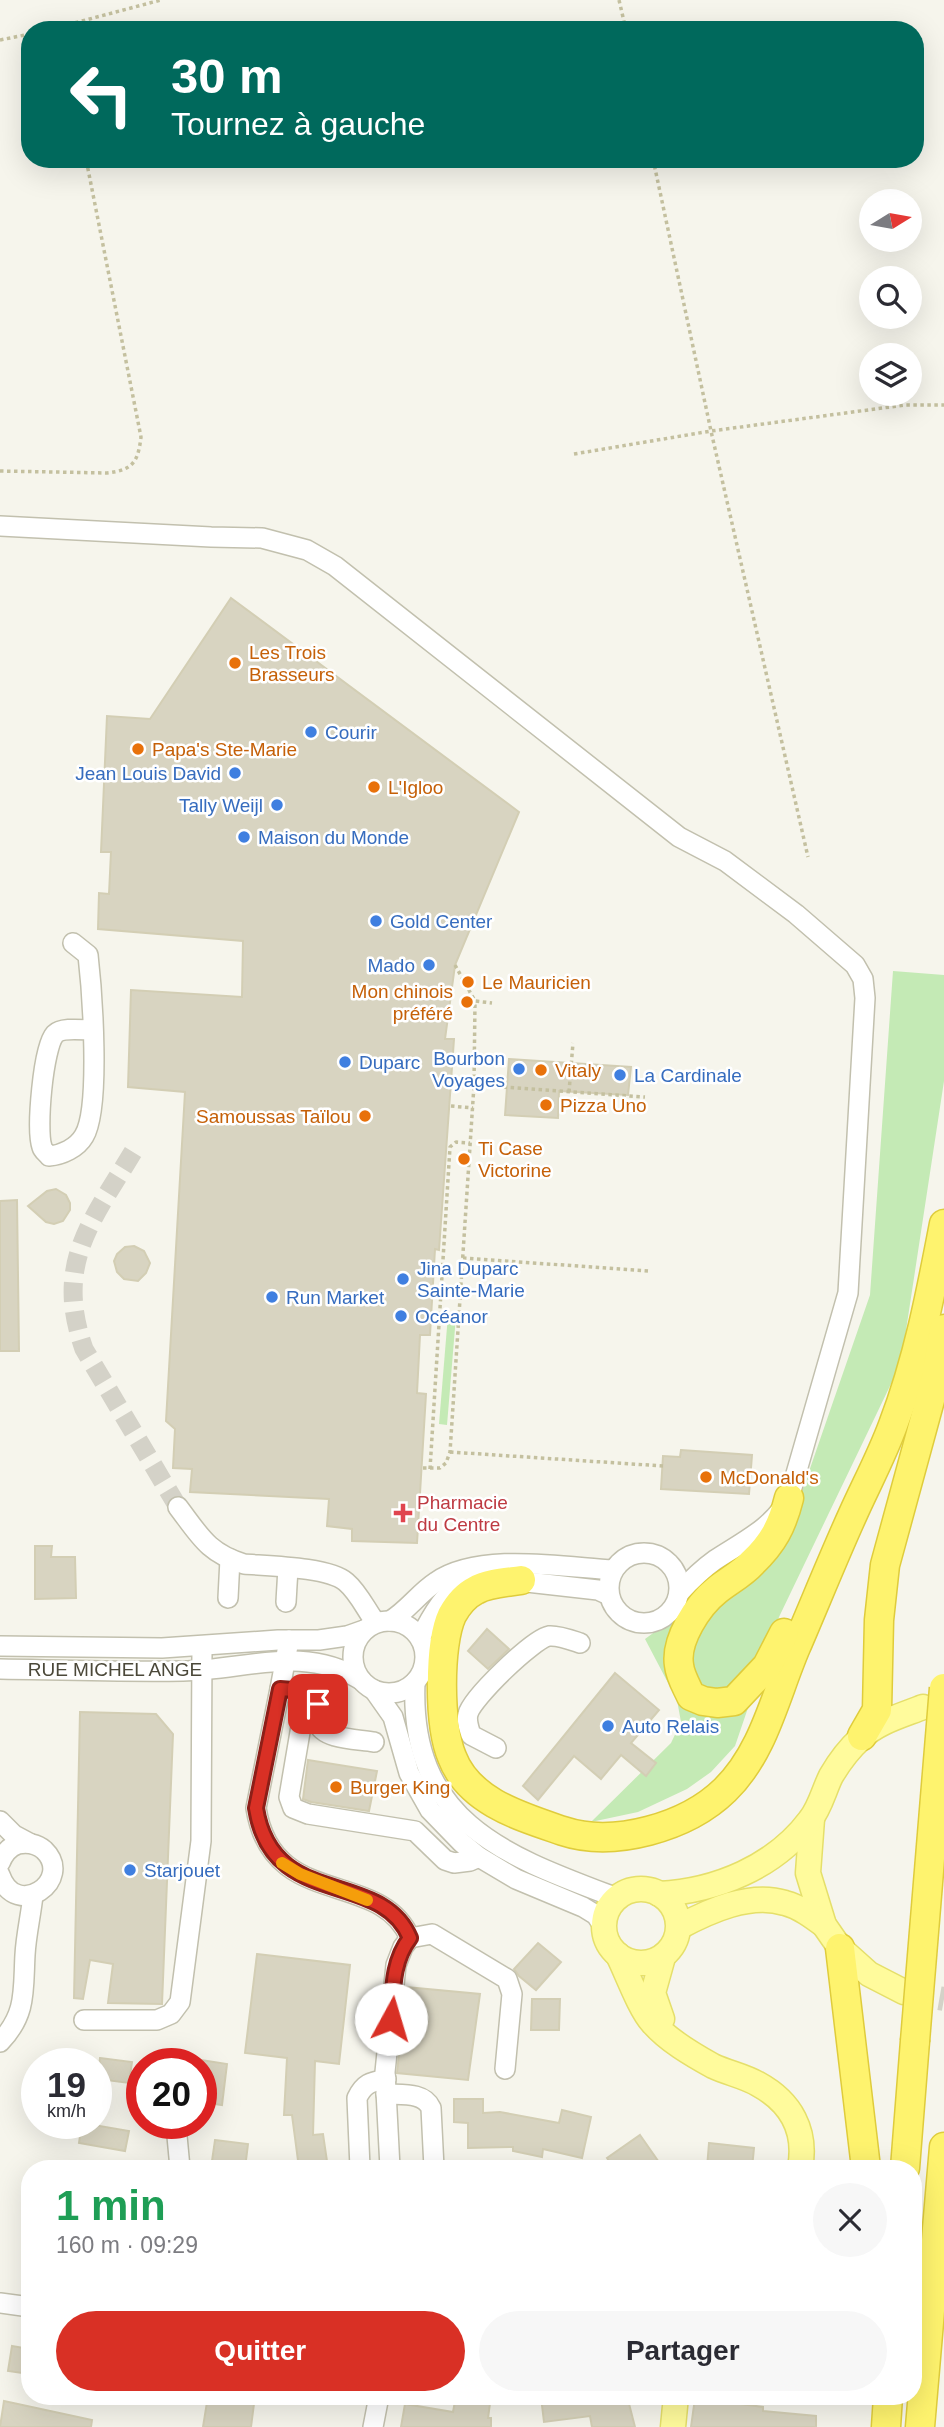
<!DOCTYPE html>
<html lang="fr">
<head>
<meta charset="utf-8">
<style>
  :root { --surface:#fff; --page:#f7f7f7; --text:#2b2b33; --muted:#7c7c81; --accent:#d93025 }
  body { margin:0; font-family:Arial,sans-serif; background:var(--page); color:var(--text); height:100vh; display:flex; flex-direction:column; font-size:26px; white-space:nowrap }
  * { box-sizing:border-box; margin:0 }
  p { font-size:23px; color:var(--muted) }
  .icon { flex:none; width:38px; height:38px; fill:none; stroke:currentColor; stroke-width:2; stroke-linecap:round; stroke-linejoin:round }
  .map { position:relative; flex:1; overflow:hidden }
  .sheet { position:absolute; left:21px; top:2160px; width:901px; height:245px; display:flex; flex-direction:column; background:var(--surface); border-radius:28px; box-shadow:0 7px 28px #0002 }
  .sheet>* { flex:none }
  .guide { position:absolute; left:21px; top:21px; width:903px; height:147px; border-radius:28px; box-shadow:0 7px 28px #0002; background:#00695c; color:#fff; overflow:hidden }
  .needle { width:46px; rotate:79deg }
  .buttons { position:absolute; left:859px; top:189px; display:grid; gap:14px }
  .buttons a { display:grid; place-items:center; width:63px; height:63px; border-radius:50%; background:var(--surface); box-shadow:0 7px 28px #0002; font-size:35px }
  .speed { position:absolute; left:21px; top:2048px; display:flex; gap:14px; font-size:35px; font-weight:700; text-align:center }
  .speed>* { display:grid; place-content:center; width:91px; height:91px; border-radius:50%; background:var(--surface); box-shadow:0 7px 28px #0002; line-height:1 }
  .speed small { font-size:18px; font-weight:400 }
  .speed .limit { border:10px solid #d22; background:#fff; color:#111 }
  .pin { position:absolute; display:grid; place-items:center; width:60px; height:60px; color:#fff; margin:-30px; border-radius:14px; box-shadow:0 4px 10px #0006 }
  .me { position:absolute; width:77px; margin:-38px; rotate:6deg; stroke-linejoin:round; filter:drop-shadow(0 0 5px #0008) }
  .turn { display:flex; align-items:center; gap:24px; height:147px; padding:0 35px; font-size:32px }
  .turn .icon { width:91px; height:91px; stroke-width:2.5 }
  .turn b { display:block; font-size:49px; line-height:60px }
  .round { display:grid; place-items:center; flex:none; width:74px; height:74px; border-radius:37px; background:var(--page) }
  .overview { display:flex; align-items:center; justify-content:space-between; height:119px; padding:0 35px }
  h1 { font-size:42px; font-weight:600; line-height:52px; color:#1e9e55 }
  .button { display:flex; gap:14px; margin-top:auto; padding:14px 35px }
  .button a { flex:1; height:80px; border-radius:42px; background:var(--accent); color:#fff; font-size:28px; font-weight:600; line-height:80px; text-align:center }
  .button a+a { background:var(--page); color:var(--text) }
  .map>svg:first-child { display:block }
  .green { fill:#c4eab5 }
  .building { fill:#d8d4c1; stroke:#d3ceb4; stroke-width:2 }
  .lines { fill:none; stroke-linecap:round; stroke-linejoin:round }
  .minor-tunnel { stroke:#d4d2c8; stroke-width:19; stroke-dasharray:19 10; stroke-linecap:butt }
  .major-tunnel { stroke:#d4d2c8; stroke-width:24; stroke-dasharray:24 12; stroke-linecap:butt }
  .minor-casing { stroke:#c2c0ae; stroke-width:22 }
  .major-casing { stroke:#e5df6a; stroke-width:27 }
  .highway-casing { stroke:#dfcc3c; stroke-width:31 }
  .path { stroke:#c4c09f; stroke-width:3.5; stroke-dasharray:3.5 3.5; stroke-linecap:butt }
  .minor { stroke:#fff; stroke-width:19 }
  .major { stroke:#fffb9c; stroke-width:24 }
  .highway { stroke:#fef36e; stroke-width:28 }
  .highway-bridge-casing { stroke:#dfcc3c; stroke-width:31; stroke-linecap:butt }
  .highway-bridge { stroke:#fef36e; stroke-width:28 }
  .route-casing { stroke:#8d1f18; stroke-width:18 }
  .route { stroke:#d93025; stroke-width:12 }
  .slow { stroke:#f59e0b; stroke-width:12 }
  .food-dot { fill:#e8710a; stroke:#fff; stroke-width:2.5 }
  .shop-dot { fill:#3f7fe0; stroke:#fff; stroke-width:2.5 }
  .health-dot { fill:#e0444e; stroke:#fff; stroke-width:2.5 }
  .labels { text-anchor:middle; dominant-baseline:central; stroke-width:5; stroke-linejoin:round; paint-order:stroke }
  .food-label { font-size:19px; fill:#c56008; stroke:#fff; text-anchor:start }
  .shop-label { font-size:19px; fill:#366cbe; stroke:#fff; text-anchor:start }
  .health-label { font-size:19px; fill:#be3a42; stroke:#fff; text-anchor:start }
  .street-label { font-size:19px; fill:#4b4839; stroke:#fff }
</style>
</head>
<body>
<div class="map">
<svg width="944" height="2427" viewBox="0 0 944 2427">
  <rect width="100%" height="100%" fill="#f6f5ec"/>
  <g class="green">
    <path d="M 893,971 L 944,975 L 944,1081 L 901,1363 L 779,1617 L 735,1746 L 711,1772 L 687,1789 L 638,1812 L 591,1822 L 671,1743 L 681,1722 L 677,1700 L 645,1639 L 675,1617 L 689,1593 L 787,1535 L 870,1295 Z"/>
    <path d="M 448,1315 L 456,1316 L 447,1425 L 439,1424 Z"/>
  </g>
  <g class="building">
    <path d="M 231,598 L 519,812 L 455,965 L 445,1039 L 454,1039 L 439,1250 L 435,1249 L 430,1335 L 420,1335 L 417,1393 L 426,1394 L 417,1543 L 352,1541 L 352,1529 L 327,1526 L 329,1499 L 190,1492 L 192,1469 L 173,1468 L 175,1429 L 166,1421 L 185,1092 L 128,1087 L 131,990 L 242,997 L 243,941 L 98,929 L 99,893 L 109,894 L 111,852 L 101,852 L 107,716 L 150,719 Z"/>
    <path d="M 509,1059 L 631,1067 L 628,1095 L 559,1091 L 558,1118 L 505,1115 Z"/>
    <path d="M 56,1189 L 66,1195 L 70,1203 L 70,1210 L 63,1221 L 54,1224 L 46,1222 L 28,1206 L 47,1191 Z"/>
    <path d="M 17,1200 L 19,1351 L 0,1351 L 0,1201 Z"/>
    <path d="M 134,1246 L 144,1251 L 150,1263 L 146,1273 L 138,1281 L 124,1279 L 117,1272 L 114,1261 L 117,1254 L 125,1247 Z"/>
    <path d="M 681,1450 L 752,1455 L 749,1494 L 661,1489 L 663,1456 L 680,1457 Z"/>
    <path d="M 35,1546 L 52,1546 L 51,1557 L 75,1557 L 76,1598 L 35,1599 Z"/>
    <path d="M 487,1629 L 509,1649 L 488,1669 L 468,1651 Z"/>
    <path d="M 615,1673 L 659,1710 L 631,1743 L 656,1763 L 646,1776 L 621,1755 L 601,1779 L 574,1756 L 538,1800 L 523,1786 Z"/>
    <path d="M 80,1712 L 156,1714 L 173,1734 L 162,2004 L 108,2003 L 113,1964 L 90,1960 L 83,1999 L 74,1998 Z"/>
    <path d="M 308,1760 L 377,1771 L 369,1811 L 311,1802 L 303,1799 Z"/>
    <path d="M 538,1943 L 561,1962 L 536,1990 L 519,1976 L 514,1969 Z"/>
    <path d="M 257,1954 L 350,1965 L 339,2064 L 315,2061 L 313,2135 L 323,2134 L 328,2168 L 299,2168 L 292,2115 L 284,2115 L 287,2058 L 245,2053 Z"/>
    <path d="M 406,1987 L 480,1994 L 468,2080 L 397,2073 Z"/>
    <path d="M 532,1999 L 560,1999 L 559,2030 L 531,2030 Z"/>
    <path d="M 100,2058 L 132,2062 L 129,2083 L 98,2079 Z"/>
    <path d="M 201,2060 L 227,2064 L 222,2105 L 201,2102 Z"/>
    <path d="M 454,2099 L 483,2099 L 483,2113 L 500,2112 L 559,2123 L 562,2110 L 591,2117 L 582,2158 L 543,2149 L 542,2157 L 513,2151 L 513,2147 L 468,2148 L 468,2123 L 454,2122 Z"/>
    <path d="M 82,2123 L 129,2131 L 125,2151 L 79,2143 Z"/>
    <path d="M 640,2135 L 663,2168 L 614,2168 L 607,2158 Z"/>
    <path d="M 215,2140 L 248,2144 L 245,2168 L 211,2168 Z"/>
    <path d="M 709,2143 L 754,2148 L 752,2168 L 707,2168 Z"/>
    <path d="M 12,2346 L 30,2349 L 30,2374 L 8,2371 Z"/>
    <path d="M 208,2396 L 255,2396 L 251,2427 L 203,2427 Z"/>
    <path d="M 456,2396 L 491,2396 L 488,2418 L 491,2418 L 491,2427 L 401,2427 L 405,2404 L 453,2412 Z"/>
    <path d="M 552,2396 L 627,2396 L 635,2427 L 592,2427 L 590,2416 L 544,2422 L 541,2397 Z"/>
    <path d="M 695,2398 L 763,2407 L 763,2411 L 816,2416 L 816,2427 L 691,2427 Z"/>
    <path d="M 4,2401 L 92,2420 L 91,2427 L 0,2427 Z"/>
  </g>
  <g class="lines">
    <path class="minor-tunnel" d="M 133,1152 C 91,1222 54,1264 84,1349 L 178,1507"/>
    <path class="major-tunnel" d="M 904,1992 L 944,1999"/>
    <g class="minor-casing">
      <g id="minor">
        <path d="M 0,526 L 211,537 L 262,538 L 307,550 L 335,566 L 679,837 L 725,861 L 796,914 L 855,965 L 863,979 L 865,998 L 848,1293 L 789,1498 C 773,1528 742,1542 715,1560 C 701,1570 690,1581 679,1593"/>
        <path d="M 73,943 L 88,955 C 92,990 101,1108 84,1136 C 77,1148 62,1155 49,1156 C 47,1153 43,1151 42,1147 C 36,1130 43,1047 55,1034 C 62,1027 83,1030 93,1030"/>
        <path d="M 178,1507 C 200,1536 208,1553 244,1564 C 269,1566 329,1567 346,1582 C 359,1593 366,1610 376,1623"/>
        <circle cx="644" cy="1588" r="35"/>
        <path d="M 509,1580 L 598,1590 L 609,1595"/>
        <path d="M 228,1598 L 230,1559"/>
        <path d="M 286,1602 L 288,1568"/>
        <path d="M 390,1621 C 408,1610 419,1593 436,1582 C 479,1552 563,1567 613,1570"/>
        <circle cx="389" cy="1657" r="36"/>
        <path d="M 420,1638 C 434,1613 445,1587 475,1581"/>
        <path d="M 289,1640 L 280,1689 L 307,1691 L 289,1797 L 293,1808 L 308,1814 L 415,1831 L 445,1860 L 454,1863 L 470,1861 L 479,1857"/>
        <path d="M 0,1646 L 162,1648 L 278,1640 L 319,1640 L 347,1636 L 364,1630"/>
        <path d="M 0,1669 C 61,1670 122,1672 183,1671 C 246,1670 303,1644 361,1680"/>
        <path d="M 415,1682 C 409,1823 506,1856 617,1898"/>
        <path d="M 280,1689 L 256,1808 C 272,1911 380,1868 410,1938"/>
        <path d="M 374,1690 L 393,1717 L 409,1773 L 430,1810 L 462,1843 L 479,1857 L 516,1879 L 583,1907 L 596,1915 L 604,1927"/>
        <path d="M 307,1691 L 316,1695 C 319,1705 315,1714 318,1723 C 323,1740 359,1739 374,1742"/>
        <path d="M 496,1748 L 471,1735 C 469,1728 466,1721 468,1714 C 472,1698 533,1639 549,1636 C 558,1635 571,1640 580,1643"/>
        <path d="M 0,1821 L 14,1835 L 29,1843"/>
        <path d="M 0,1863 C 3,1855 9,1847 18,1844 C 27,1842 37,1844 44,1850 C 75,1880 16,1921 0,1875"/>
        <path d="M 84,2020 L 157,2020 L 171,2014 L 180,2002 L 201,1841 L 202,1646"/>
        <path d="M 0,2042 C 27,2014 23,1990 25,1955 C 26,1935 31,1915 33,1895"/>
        <path d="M 386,2094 C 402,2095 424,2092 431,2108 L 434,2168"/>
        <path d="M 177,2136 L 180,2168"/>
        <path d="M 360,2168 L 357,2098 C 364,2083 371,2082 386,2079"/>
        <path d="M 390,2168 L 385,2072 L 396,1965 L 403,1947 L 410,1938 L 432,1934 L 507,1979 L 512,1994 L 505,2069"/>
        <path d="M 0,2303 L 30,2307"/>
        <path d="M 373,2427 L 379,2396"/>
      </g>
    </g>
    <g class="major-casing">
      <g id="major">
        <path d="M 812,1819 L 808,1873 L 824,1925 L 840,1948 L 869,1974 L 904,1992"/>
        <circle cx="641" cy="1926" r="37"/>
        <path d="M 659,1894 C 716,1891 775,1867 810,1820 C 820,1808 824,1790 831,1776 C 838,1764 850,1748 861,1738 C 877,1722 903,1715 923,1707"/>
        <path d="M 679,1927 C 709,1911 750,1892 785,1903 C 800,1907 812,1916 824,1925"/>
        <path d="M 618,1955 C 627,1973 640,2009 652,2022 C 667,2040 693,2055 713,2066 C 728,2073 744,2076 758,2084 C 791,2102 807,2131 800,2168"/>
        <path d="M 662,2019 L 653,1993 L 663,1957"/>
        <path d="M 673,2427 L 676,2396"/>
      </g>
    </g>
    <g class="highway-casing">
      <g id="highway">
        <path d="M 521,1580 C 507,1582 488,1583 476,1590 C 466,1595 457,1606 452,1615 C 438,1645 439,1727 452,1757 C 469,1802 522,1817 563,1831 C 614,1848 687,1827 725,1790 C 764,1752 775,1696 796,1647 C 815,1603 833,1558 853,1514 C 866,1485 882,1455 893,1425 C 918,1360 931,1292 944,1224"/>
        <path d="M 784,1633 L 767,1666 L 734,1701 L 717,1703 L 703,1701 L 691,1696 C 687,1687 680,1676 679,1665 C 675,1640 698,1605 717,1590 C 728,1581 742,1574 752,1563 C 773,1543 782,1526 789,1498"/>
        <path d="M 862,1736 L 877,1710 L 879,1620 L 885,1565 L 936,1378 L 944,1329"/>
        <path d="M 840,1948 L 866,2168"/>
        <path d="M 905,2168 L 915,2041"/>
        <path d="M 886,2427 L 888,2396"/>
        <path d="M 920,2427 L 944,2147"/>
      </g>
    </g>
    <g class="path">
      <path d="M 619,0 L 626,30"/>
      <path d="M 48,30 L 161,0"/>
      <path d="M 0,40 L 30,34"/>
      <path d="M 653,159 L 711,431 L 808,857"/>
      <path d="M 574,454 L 711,431 L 905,405 L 944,405"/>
      <path d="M 0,471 L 107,473 C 133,470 138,462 141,437 L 86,159"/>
      <path d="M 455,965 L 475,1001 L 492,1003"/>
      <path d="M 474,1085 L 475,1001"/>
      <path d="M 569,1092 L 573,1043"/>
      <path d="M 451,1106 L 473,1108"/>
      <path d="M 463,1258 L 648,1271"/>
      <path d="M 450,1452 L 663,1466"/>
      <path d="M 423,1468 L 440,1468 L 446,1463 L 450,1452 L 474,1085 L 645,1097"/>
      <path d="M 430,1469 L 450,1147 L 456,1142 L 470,1143"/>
    </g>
    <use href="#minor" class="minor"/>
    <use href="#major" class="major"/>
    <use href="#highway" class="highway"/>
    <g class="highway-bridge-casing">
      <path id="highway-bridge" d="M 915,2041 L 944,1688"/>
    </g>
    <use href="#highway-bridge" class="highway-bridge"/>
  </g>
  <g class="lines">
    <g class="route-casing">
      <path id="route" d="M 318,1704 L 316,1695 L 307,1691 L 280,1689 L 256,1808 C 272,1911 381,1868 410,1938 C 392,1961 393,1991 391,2019"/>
    </g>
    <use href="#route" class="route"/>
    <path class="slow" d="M 282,1863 L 300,1874 L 367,1900"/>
  </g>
  <g class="food-dot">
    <circle cx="235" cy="663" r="7"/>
    <circle cx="138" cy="749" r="7"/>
    <circle cx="374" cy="787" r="7"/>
    <circle cx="468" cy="982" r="7"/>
    <circle cx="467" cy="1002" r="7"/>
    <circle cx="541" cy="1070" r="7"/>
    <circle cx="546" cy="1105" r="7"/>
    <circle cx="365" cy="1116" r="7"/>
    <circle cx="464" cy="1159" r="7"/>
    <circle cx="706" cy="1477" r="7"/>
    <circle cx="336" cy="1787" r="7"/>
  </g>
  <g class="shop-dot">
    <circle cx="311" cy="732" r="7"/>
    <circle cx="235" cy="773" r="7"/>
    <circle cx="277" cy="805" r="7"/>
    <circle cx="244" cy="837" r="7"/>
    <circle cx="376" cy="921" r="7"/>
    <circle cx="429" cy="965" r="7"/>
    <circle cx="345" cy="1062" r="7"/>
    <circle cx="519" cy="1069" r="7"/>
    <circle cx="620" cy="1075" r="7"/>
    <circle cx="403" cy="1279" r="7"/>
    <circle cx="272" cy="1297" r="7"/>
    <circle cx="401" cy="1316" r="7"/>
    <circle cx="608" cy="1726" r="7"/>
    <circle cx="130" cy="1870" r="7"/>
  </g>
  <path class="health-dot" d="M399.5 1502.5h7v7h7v7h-7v7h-7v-7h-7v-7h7z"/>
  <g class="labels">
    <g class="food-label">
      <text x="249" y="652">Les Trois<tspan x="249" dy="22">Brasseurs</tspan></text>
      <text x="152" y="749">Papa's Ste-Marie</text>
      <text x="388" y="787">L'Igloo</text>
      <text x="482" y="982">Le Mauricien</text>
      <text x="453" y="991" text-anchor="end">Mon chinois<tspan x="453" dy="22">préféré</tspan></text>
      <text x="555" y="1070">Vitaly</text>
      <text x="560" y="1105">Pizza Uno</text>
      <text x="351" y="1116" text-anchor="end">Samoussas Taïlou</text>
      <text x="478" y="1148">Ti Case<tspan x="478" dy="22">Victorine</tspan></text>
      <text x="720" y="1477">McDonald's</text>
      <text x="350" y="1787">Burger King</text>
    </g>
    <g class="shop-label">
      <text x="325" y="732">Courir</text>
      <text x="221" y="773" text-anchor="end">Jean Louis David</text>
      <text x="263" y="805" text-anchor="end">Tally Weijl</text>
      <text x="258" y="837">Maison du Monde</text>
      <text x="390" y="921">Gold Center</text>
      <text x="415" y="965" text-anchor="end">Mado</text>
      <text x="505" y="1058" text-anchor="end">Bourbon<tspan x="505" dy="22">Voyages</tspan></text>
      <text x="359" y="1062">Duparc</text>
      <text x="634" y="1075">La Cardinale</text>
      <text x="417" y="1268">Jina Duparc<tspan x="417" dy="22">Sainte-Marie</tspan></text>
      <text x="286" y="1297">Run Market</text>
      <text x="415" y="1316">Océanor</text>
      <text x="622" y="1726">Auto Relais</text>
      <text x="144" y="1870">Starjouet</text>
    </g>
    <g class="health-label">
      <text x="417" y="1502">Pharmacie<tspan x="417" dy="22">du Centre</tspan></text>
    </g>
    <g class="street-label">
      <text x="115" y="1669">RUE MICHEL ANGE</text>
    </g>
  </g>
</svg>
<div class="buttons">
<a><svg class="needle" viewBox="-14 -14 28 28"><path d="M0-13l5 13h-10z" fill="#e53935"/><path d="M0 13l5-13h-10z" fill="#7c7c81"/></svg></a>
<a><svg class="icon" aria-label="search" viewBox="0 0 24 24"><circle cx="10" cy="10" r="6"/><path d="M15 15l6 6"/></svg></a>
<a><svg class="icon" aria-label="layers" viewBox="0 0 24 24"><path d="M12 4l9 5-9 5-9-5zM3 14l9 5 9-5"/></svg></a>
</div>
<div class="speed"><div>19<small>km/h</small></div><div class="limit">20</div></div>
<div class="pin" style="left:318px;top:1704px;background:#d93025"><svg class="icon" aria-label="arrive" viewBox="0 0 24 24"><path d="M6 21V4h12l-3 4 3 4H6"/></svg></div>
<svg class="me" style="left:391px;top:2019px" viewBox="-20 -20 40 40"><circle r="19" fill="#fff"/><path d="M0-13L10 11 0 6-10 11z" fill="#d93025"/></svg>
<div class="guide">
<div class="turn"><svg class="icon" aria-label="left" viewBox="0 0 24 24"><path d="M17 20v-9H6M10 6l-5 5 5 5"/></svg><div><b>30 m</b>Tournez à gauche</div></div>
</div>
<section class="sheet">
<div class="overview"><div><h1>1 min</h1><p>160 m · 09:29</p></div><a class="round"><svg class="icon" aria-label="close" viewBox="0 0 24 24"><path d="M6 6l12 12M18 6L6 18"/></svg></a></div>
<div class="button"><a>Quitter</a><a>Partager</a></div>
</section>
</div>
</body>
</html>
